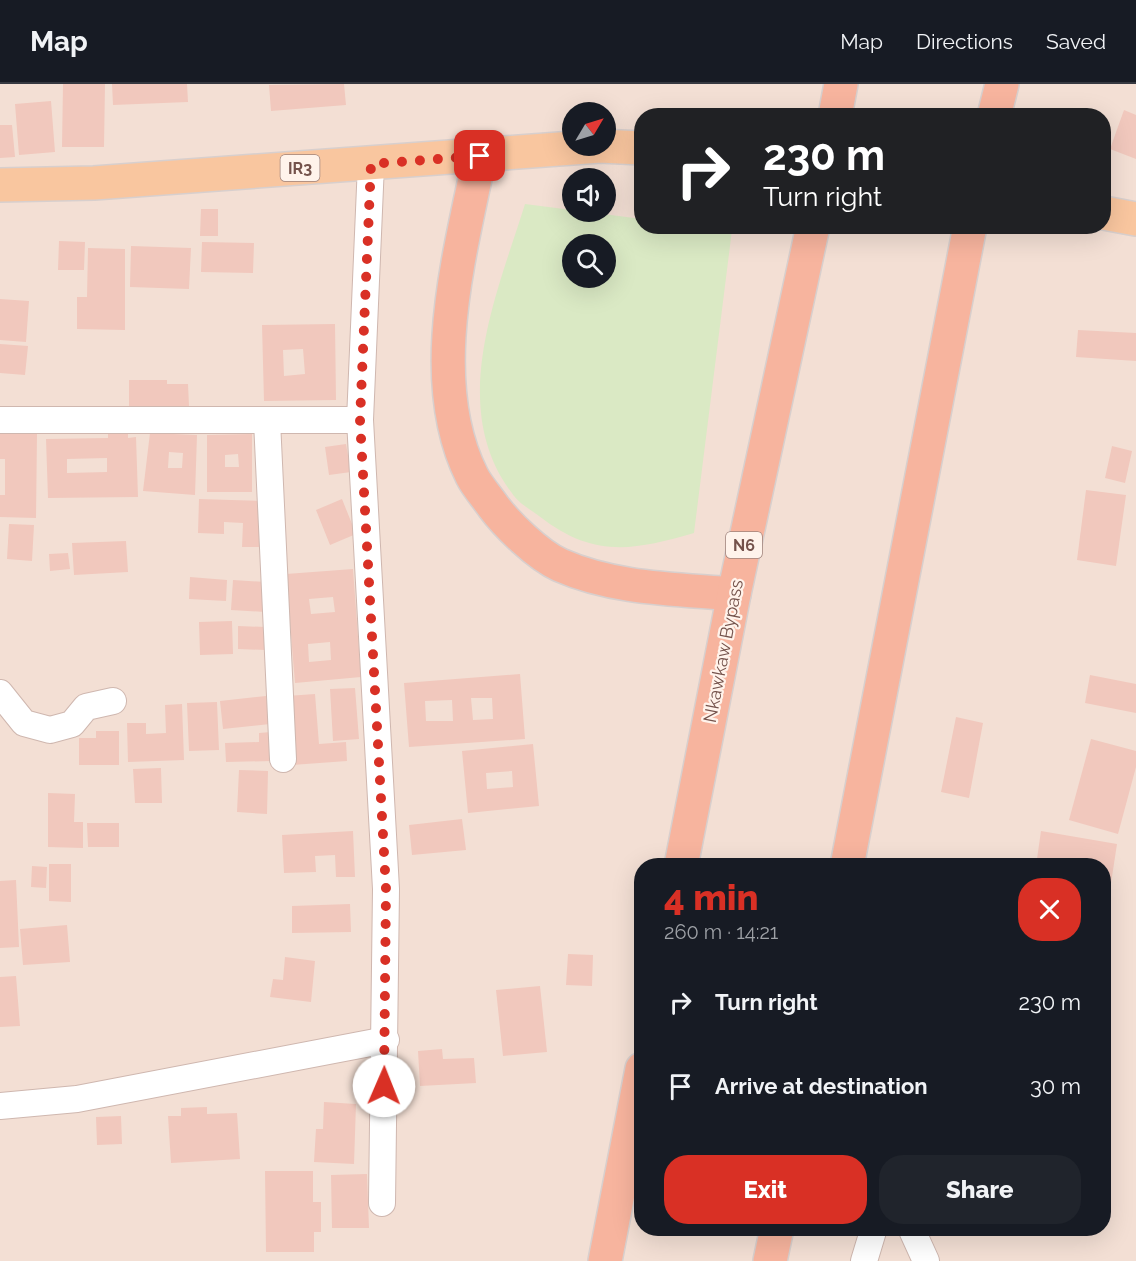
<!DOCTYPE html>
<html lang="en">
<head>
<meta charset="utf-8">
<style>
  :root { --surface:#171b24; --page:#20242c; --text:#f1f3f6; --muted:#9ea1a6; --line:#363941; --accent:#d93025 }
  body { margin:0; font-family:Raleway,sans-serif; background:var(--page); color:var(--text); height:100vh; display:flex; flex-direction:column; font-size:22px; white-space:nowrap }
  * { box-sizing:border-box; margin:0 }
  p { font-size:20px; color:var(--muted) }
  .icon { flex:none; width:33px; height:33px; fill:none; stroke:currentColor; stroke-width:2; stroke-linecap:round; stroke-linejoin:round }
  .map { position:relative; flex:1; overflow:hidden }
  .sheet { position:absolute; left:634px; top:774px; width:477px; height:378px; display:flex; flex-direction:column; background:var(--surface); border-radius:24px; box-shadow:0 6px 24px #0002 }
  .sheet>* { flex:none }
  .hud { position:absolute; left:634px; top:24px; width:477px; height:126px; border-radius:24px; box-shadow:0 6px 24px #0002; background:#202124; color:#fff; overflow:hidden }
  .needle { width:39px; rotate:52deg }
  .tools { position:absolute; left:562px; top:18px; display:grid; gap:12px }
  .tools a { display:grid; place-items:center; width:54px; height:54px; border-radius:50%; background:var(--surface); box-shadow:0 6px 24px #0002; font-size:30px }
  .pin { position:absolute; display:grid; place-items:center; width:51px; height:51px; color:#fff; margin:-26px; border-radius:12px; box-shadow:0 3px 9px #0006 }
  .me { position:absolute; width:66px; margin:-33px; rotate:1deg; stroke-linejoin:round; filter:drop-shadow(0 0 4px #0008) }
  .turn { display:flex; align-items:center; gap:21px; height:126px; padding:0 30px; font-size:27px }
  .turn .icon { width:78px; height:78px; stroke-width:2.5 }
  .turn b { display:block; font-size:42px; line-height:51px }
  .round { display:grid; place-items:center; flex:none; width:63px; height:63px; border-radius:24px; background:var(--page) }
  .overview { display:flex; align-items:center; justify-content:space-between; height:102px; padding:0 30px }
  h1 { font-size:36px; font-weight:800; line-height:45px; color:var(--accent) }
  .button { display:flex; gap:12px; margin-top:auto; padding:12px 30px }
  .button a { flex:1; height:69px; border-radius:24px; background:var(--accent); color:#fff; font-size:24px; font-weight:800; line-height:69px; text-align:center }
  .button a+a { background:var(--page); color:var(--text) }
  ul { padding:0; list-style:none }
  li { display:flex; align-items:center; gap:18px; height:84px; padding:0 30px }
  li div { flex:1 }
  li b { display:block; font-size:22px }
  li em { font-style:normal }
  header { display:flex; align-items:center; gap:36px; box-sizing:border-box; height:84px; padding:0 30px; background:var(--surface); border-bottom:2px solid var(--line) }
  header strong { font-size:28px }
  nav { display:flex; gap:33px; margin-inline-start:auto; font-size:21px }
  .map>svg:first-child { display:block }
  .residential { fill:#f3dfd4; fill-rule:evenodd }
  .green { fill:#dae9c4; fill-rule:evenodd }
  .building { fill:#f1c8bd; fill-rule:evenodd }
  .lines { fill:none; stroke-linecap:round; stroke-linejoin:round }
  .minor-casing { stroke:#cfb7af; stroke-width:28 }
  .primary-casing { stroke:#d8cfcd; stroke-width:36 }
  .trunk-casing { stroke:#d8cfcd; stroke-width:36 }
  .minor { stroke:#fff; stroke-width:26 }
  .primary { stroke:#f9c69f; stroke-width:33 }
  .trunk { stroke:#f7b49e; stroke-width:33 }
  .route { stroke:#d93025; stroke-width:10; stroke-dasharray:0 18 }
  .labels { text-anchor:middle; dominant-baseline:central; stroke-width:4.5; stroke-linejoin:round; paint-order:stroke }
  .shield { fill:#fff3eb; stroke:#9e827b; stroke-width:1.5 }
  .shield-label { font-size:16px; font-weight:bold; fill:#74524b }
  .street-label { font-size:18px; fill:#74524b; stroke:#fff3eb }
</style>
</head>
<body>
<header>
<strong>Map</strong>
<nav><a>Map</a><a>Directions</a><a>Saved</a></nav>
</header>
<div class="map">
<svg width="1136" height="1177" viewBox="0 0 1136 1177">
  <rect width="100%" height="100%" fill="#fcefe5"/>
  <path class="residential" d="M 0,0 L 1136,0 L 1136,1177 L 0,1177 ZM 573,28 L 606,28 L 606,62 L 573,62 ZM 642,32 L 1104,32 L 1104,142 L 642,142 ZM 573,94 L 606,94 L 606,128 L 573,128 ZM 573,160 L 606,160 L 606,194 L 573,194 ZM 642,782 L 1104,782 L 1104,1144 L 642,1144 Z"/>
  <path class="green" d="M 525,120 L 642,135 L 642,142 L 704,142 L 732,146 L 694,449 C 632,467 593,474 539,432 C 531,426 520,420 514,412 C 446,325 496,213 525,120 ZM 573,160 L 606,160 L 606,194 L 573,194 Z"/>
  <g class="building">
    <path d="M 63,0 L 105,0 L 104,63 L 62,63 Z"/>
    <path d="M 112,0 L 187,0 L 188,18 L 113,21 Z"/>
    <path d="M 344,0 L 346,21 L 271,27 L 269,1 Z"/>
    <path d="M 51,17 L 55,68 L 19,71 L 15,20 Z"/>
    <path d="M 1124,26 L 1136,31 L 1136,75 L 1110,65 Z"/>
    <path d="M 0,41 L 12,41 L 15,73 L 0,74 Z"/>
    <path d="M 201,125 L 218,125 L 218,152 L 200,152 Z"/>
    <path d="M 59,157 L 85,158 L 84,186 L 58,186 Z"/>
    <path d="M 202,158 L 254,159 L 253,189 L 201,188 Z"/>
    <path d="M 131,162 L 191,164 L 189,205 L 130,203 Z"/>
    <path d="M 88,164 L 125,165 L 125,246 L 77,245 L 77,213 L 87,213 Z"/>
    <path d="M 0,215 L 29,217 L 26,258 L 0,256 Z"/>
    <path d="M 335,240 L 336,316 L 264,317 L 262,241 ZM 303,265 L 305,290 L 284,292 L 283,266 Z"/>
    <path d="M 1078,246 L 1136,249 L 1136,277 L 1076,273 Z"/>
    <path d="M 0,260 L 28,262 L 25,291 L 0,289 Z"/>
    <path d="M 129,296 L 167,296 L 167,300 L 188,300 L 189,322 L 129,324 Z"/>
    <path d="M 108,342 L 128,342 L 128,354 L 136,353 L 138,413 L 48,414 L 46,355 L 108,354 ZM 107,374 L 107,388 L 67,389 L 67,375 Z"/>
    <path d="M 150,349 L 197,351 L 195,411 L 143,407 ZM 169,368 L 183,369 L 182,384 L 168,384 Z"/>
    <path d="M 0,350 L 37,350 L 36,434 L 0,433 L 0,411 L 5,411 L 5,375 L 0,375 Z"/>
    <path d="M 252,350 L 252,408 L 207,408 L 207,351 ZM 238,370 L 239,383 L 225,383 L 225,371 Z"/>
    <path d="M 346,360 L 351,388 L 329,391 L 325,363 Z"/>
    <path d="M 1112,362 L 1132,367 L 1125,399 L 1105,394 Z"/>
    <path d="M 1086,406 L 1126,411 L 1116,482 L 1077,476 Z"/>
    <path d="M 199,415 L 263,417 L 262,463 L 242,463 L 243,439 L 224,438 L 224,450 L 198,449 Z"/>
    <path d="M 342,415 L 356,450 L 330,461 L 316,426 Z"/>
    <path d="M 9,440 L 34,441 L 32,477 L 7,475 Z"/>
    <path d="M 126,457 L 128,488 L 74,491 L 72,459 Z"/>
    <path d="M 68,469 L 70,485 L 50,487 L 49,470 Z"/>
    <path d="M 353,485 L 361,593 L 295,599 L 286,490 ZM 333,513 L 335,528 L 311,530 L 309,515 ZM 330,558 L 331,576 L 309,578 L 308,560 Z"/>
    <path d="M 190,493 L 227,496 L 226,517 L 189,515 Z"/>
    <path d="M 233,496 L 266,498 L 265,528 L 231,526 Z"/>
    <path d="M 232,537 L 233,570 L 200,571 L 199,538 Z"/>
    <path d="M 238,542 L 266,543 L 266,566 L 238,565 Z"/>
    <path d="M 520,590 L 525,655 L 409,663 L 404,599 ZM 471,614 L 492,614 L 493,635 L 473,636 ZM 452,616 L 453,637 L 426,637 L 425,617 Z"/>
    <path d="M 1090,591 L 1136,600 L 1136,629 L 1085,619 Z"/>
    <path d="M 355,604 L 359,655 L 333,657 L 330,605 Z"/>
    <path d="M 315,610 L 319,660 L 346,658 L 347,677 L 292,681 L 287,612 Z"/>
    <path d="M 266,612 L 270,640 L 223,645 L 220,617 Z"/>
    <path d="M 217,618 L 219,666 L 189,667 L 187,619 Z"/>
    <path d="M 182,620 L 184,676 L 128,678 L 127,639 L 146,639 L 146,650 L 166,649 L 165,621 Z"/>
    <path d="M 956,633 L 983,639 L 969,714 L 941,708 Z"/>
    <path d="M 96,647 L 119,647 L 119,681 L 79,681 L 79,654 L 96,654 Z"/>
    <path d="M 271,648 L 272,677 L 226,678 L 225,659 L 259,658 L 259,649 Z"/>
    <path d="M 1091,655 L 1136,667 L 1136,683 L 1118,750 L 1069,736 Z"/>
    <path d="M 533,660 L 539,722 L 468,729 L 462,667 ZM 512,687 L 513,703 L 487,705 L 486,689 Z"/>
    <path d="M 161,684 L 162,719 L 135,719 L 133,685 Z"/>
    <path d="M 239,686 L 268,687 L 267,730 L 237,728 Z"/>
    <path d="M 48,709 L 75,710 L 74,738 L 83,738 L 83,764 L 48,763 Z"/>
    <path d="M 462,735 L 466,766 L 412,771 L 409,741 Z"/>
    <path d="M 87,739 L 119,739 L 119,763 L 88,763 Z"/>
    <path d="M 353,747 L 355,793 L 336,793 L 335,771 L 315,772 L 316,788 L 284,789 L 282,751 Z"/>
    <path d="M 1041,747 L 1117,760 L 1109,812 L 1104,811 L 1104,782 L 1036,782 Z"/>
    <path d="M 49,780 L 71,780 L 71,818 L 49,817 Z"/>
    <path d="M 32,782 L 47,783 L 46,804 L 31,803 Z"/>
    <path d="M 16,796 L 19,863 L 0,864 L 0,797 Z"/>
    <path d="M 350,820 L 351,848 L 292,849 L 292,822 Z"/>
    <path d="M 67,841 L 70,878 L 23,881 L 20,845 Z"/>
    <path d="M 568,870 L 593,871 L 592,902 L 566,901 Z"/>
    <path d="M 285,873 L 315,877 L 311,918 L 270,913 L 273,895 L 283,896 Z"/>
    <path d="M 16,892 L 20,942 L 0,943 L 0,893 Z"/>
    <path d="M 540,902 L 547,968 L 503,972 L 496,906 Z"/>
    <path d="M 442,965 L 443,975 L 474,974 L 476,999 L 420,1002 L 418,967 Z"/>
    <path d="M 324,1018 L 356,1020 L 354,1080 L 314,1078 L 316,1045 L 323,1045 Z"/>
    <path d="M 207,1023 L 207,1030 L 237,1029 L 240,1075 L 171,1079 L 168,1032 L 181,1032 L 181,1024 Z"/>
    <path d="M 121,1032 L 122,1060 L 97,1061 L 96,1033 Z"/>
    <path d="M 265,1087 L 313,1087 L 313,1118 L 321,1118 L 321,1148 L 314,1148 L 314,1168 L 266,1168 Z"/>
    <path d="M 367,1090 L 369,1144 L 332,1144 L 331,1091 Z"/>
  </g>
  <g class="lines">
    <g class="minor-casing">
      <g id="minor">
        <path d="M 371,80 L 360,336 L 386,805 L 382,1119"/>
        <path d="M 0,336 L 360,336"/>
        <path d="M 267,337 L 283,675"/>
        <path d="M 0,609 L 24,639 L 50,646 L 72,640 L 86,623 L 113,617"/>
        <path d="M 0,1022 L 77,1015 L 386,956"/>
        <path d="M 911,1144 L 926,1177"/>
        <path d="M 864,1177 L 874,1144"/>
      </g>
    </g>
    <g class="primary-casing">
      <g id="primary">
        <path d="M 0,101 L 94,99 L 600,62 L 642,64"/>
        <path d="M 1104,129 L 1136,135"/>
      </g>
    </g>
    <g class="trunk-casing">
      <g id="trunk">
        <path d="M 835,32 L 841,0"/>
        <path d="M 994,32 L 1002,0"/>
        <path d="M 480,71 C 460,170 424,296 472,392 C 477,402 486,412 493,422 C 507,441 538,471 560,481 C 614,505 676,505 734,510"/>
        <path d="M 681,782 L 734,510 L 813,142"/>
        <path d="M 847,782 L 970,142"/>
        <path d="M 605,1177 L 642,985"/>
        <path d="M 770,1177 L 777,1144"/>
      </g>
    </g>
    <use href="#minor" class="minor"/>
    <use href="#primary" class="primary"/>
    <use href="#trunk" class="trunk"/>
  </g>
  <g class="lines">
    <path class="route" d="M 384,1002 L 386,805 L 360,336 L 371,80 L 480,72"/>
  </g>
  <g class="labels">
    <g class="shield">
      <rect x="280.5" y="71" width="39" height="26" rx="4.5"/>
      <rect x="726" y="448" width="36" height="26" rx="4.5"/>
    </g>
    <g class="shield-label">
      <text x="300" y="84">IR3</text>
      <text x="744" y="461">N6</text>
    </g>
    <g class="street-label">
      <text transform="translate(723 567) rotate(-79)">Nkawkaw Bypass</text>
    </g>
  </g>
</svg>
<div class="tools">
<a><svg class="needle" viewBox="-14 -14 28 28"><path d="M0-13l5 13h-10z" fill="#e53935"/><path d="M0 13l5-13h-10z" fill="#9ea1a6"/></svg></a>
<a><svg class="icon" aria-label="sound" viewBox="0 0 24 24"><path d="M4 9h4l5-4v14l-5-4H4zM17 9q2 3 0 6"/></svg></a>
<a><svg class="icon" aria-label="search" viewBox="0 0 24 24"><circle cx="10" cy="10" r="6"/><path d="M15 15l6 6"/></svg></a>
</div>
<div class="pin" style="left:480px;top:72px;background:#d93025"><svg class="icon" aria-label="arrive" viewBox="0 0 24 24"><path d="M6 21V4h12l-3 4 3 4H6"/></svg></div>
<svg class="me" style="left:384px;top:1002px" viewBox="-20 -20 40 40"><circle r="19" fill="#fff"/><path d="M0-13L10 11 0 6-10 11z" fill="#d93025"/></svg>
<div class="hud">
<div class="turn"><svg class="icon" aria-label="right" viewBox="0 0 24 24"><path d="M7 20v-9h11M14 6l5 5-5 5"/></svg><div><b>230 m</b>Turn right</div></div>
</div>
<section class="sheet">
<div class="overview"><div><h1>4 min</h1><p>260 m · 14:21</p></div><a class="round" style="background:#d93025;color:#fff"><svg class="icon" aria-label="close" viewBox="0 0 24 24"><path d="M6 6l12 12M18 6L6 18"/></svg></a></div>
<ul>
<li><svg class="icon" aria-label="right" viewBox="0 0 24 24"><path d="M7 20v-9h11M14 6l5 5-5 5"/></svg><div><b>Turn right</b></div><em>230 m</em></li>
<li><svg class="icon" aria-label="arrive" viewBox="0 0 24 24"><path d="M6 21V4h12l-3 4 3 4H6"/></svg><div><b>Arrive at destination</b></div><em>30 m</em></li>
</ul>
<div class="button"><a>Exit</a><a>Share</a></div>
</section>
</div>
</body>
</html>
